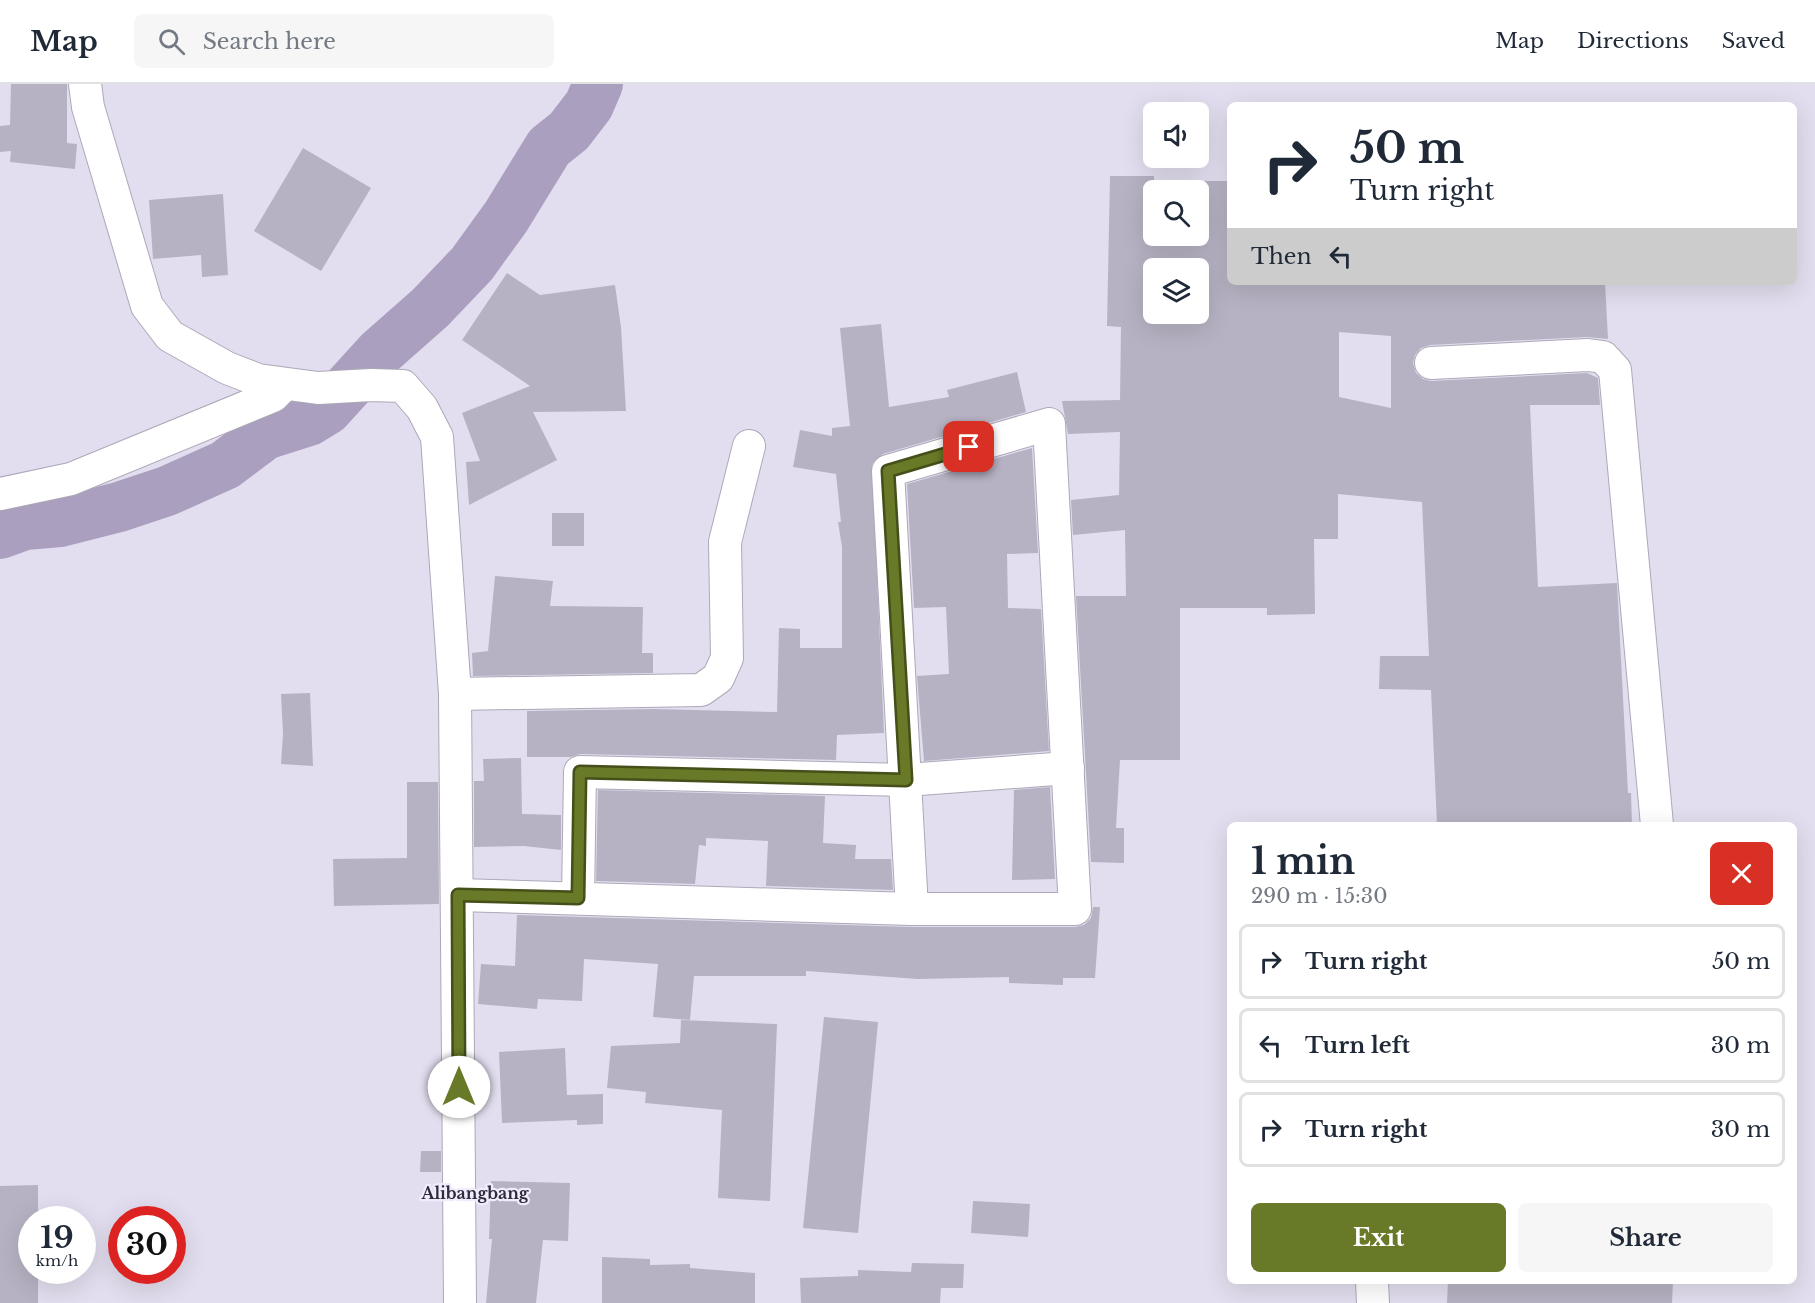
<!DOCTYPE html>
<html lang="en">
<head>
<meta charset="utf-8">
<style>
  :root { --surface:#fff; --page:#f6f6f7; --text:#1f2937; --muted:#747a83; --line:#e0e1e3; --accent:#687927 }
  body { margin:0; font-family:"Libre Baskerville",serif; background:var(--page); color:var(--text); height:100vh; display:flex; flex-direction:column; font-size:22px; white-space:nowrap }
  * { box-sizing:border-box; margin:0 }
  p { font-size:20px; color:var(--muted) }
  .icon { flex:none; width:33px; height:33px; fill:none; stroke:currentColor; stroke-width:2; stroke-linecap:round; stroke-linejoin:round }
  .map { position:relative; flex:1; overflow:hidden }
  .side { position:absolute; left:1227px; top:738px; width:570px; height:462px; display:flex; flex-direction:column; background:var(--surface); border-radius:9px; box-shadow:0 6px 24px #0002 }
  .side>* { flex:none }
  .top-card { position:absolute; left:1227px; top:18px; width:570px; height:183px; border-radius:9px; box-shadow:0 6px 24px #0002; background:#fff; color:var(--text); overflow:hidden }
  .fabs { position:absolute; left:1143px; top:18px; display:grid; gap:12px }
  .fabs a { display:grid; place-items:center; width:66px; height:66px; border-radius:9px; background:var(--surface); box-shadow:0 6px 24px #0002; font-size:30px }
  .speed { position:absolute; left:18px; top:1122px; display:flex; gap:12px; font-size:30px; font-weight:700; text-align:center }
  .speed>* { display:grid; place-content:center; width:78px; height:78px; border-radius:50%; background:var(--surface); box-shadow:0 6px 24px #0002; line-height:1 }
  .speed small { font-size:15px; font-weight:400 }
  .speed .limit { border:9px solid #d22; background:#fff; color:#111 }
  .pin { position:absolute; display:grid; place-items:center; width:51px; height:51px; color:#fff; margin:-26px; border-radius:12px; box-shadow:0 3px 9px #0006 }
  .me { position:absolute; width:66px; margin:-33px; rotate:0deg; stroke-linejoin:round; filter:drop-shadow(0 0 4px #0008) }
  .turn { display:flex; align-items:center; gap:21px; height:126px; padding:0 24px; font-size:27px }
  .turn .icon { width:78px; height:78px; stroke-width:2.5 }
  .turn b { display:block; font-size:42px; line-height:51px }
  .then { display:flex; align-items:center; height:57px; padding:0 24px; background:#0003; gap:12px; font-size:22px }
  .round { display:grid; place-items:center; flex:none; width:63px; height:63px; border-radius:9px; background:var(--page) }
  .overview { display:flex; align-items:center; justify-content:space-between; height:102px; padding:0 24px }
  h1 { font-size:36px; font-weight:700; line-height:45px }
  .action { display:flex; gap:12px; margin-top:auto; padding:12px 24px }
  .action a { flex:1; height:69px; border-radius:9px; background:var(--accent); color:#fff; font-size:24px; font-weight:700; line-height:69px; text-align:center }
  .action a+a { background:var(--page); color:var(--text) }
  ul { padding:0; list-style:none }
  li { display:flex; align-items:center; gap:18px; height:75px; margin:0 12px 9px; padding:0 12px; border:3px solid var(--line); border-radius:9px }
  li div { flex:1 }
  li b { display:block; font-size:22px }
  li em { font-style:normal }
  header { display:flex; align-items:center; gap:36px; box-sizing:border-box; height:84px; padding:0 30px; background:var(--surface); border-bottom:2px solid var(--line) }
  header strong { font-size:28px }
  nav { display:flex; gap:33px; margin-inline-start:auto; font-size:21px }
  .search { width:420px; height:54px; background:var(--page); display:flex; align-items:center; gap:15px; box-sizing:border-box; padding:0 21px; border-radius:9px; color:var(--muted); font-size:22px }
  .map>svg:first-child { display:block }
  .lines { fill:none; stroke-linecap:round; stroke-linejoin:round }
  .river { stroke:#aa9fbf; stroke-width:50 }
  .building { fill:#b7b2c3; fill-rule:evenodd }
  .minor-casing { stroke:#ada8b8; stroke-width:34 }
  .minor { stroke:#fff; stroke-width:32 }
  .route-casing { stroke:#444f19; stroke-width:15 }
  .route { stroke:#687927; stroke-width:10 }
  .labels { text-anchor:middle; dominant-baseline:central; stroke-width:4.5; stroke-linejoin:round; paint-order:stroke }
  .neighbourhood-label { font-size:16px; font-weight:bold; fill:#2e2a37; stroke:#f0ebfd }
</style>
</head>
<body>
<header>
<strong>Map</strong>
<div class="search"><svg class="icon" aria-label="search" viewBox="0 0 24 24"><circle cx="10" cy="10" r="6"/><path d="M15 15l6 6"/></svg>Search here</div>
<nav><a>Map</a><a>Directions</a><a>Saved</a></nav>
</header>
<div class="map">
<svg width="1815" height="1219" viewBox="0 0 1815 1219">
  <rect width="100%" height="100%" fill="#e3deef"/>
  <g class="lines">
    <path class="river" d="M 0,450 L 25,441 L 60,438 L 119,423 L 167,407 L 225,381 L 265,351 L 309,337 L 327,326 L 379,269 L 430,224 L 472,180 L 506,133 L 549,63 L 569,47 L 589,21 L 598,0"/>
  </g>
  <g class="building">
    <path d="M 11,0 L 67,0 L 67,59 L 77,60 L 75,85 L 10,78 L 11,67 L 0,68 L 0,42 L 10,41 Z"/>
    <path d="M 303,64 L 371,104 L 321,187 L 254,147 Z"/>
    <path d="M 1110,92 L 1154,92 L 1154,152 L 1198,152 L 1198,97 L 1230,97 L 1230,198 L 1605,198 L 1608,255 L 1587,253 L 1430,261 L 1421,264 L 1415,271 L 1413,279 L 1416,289 L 1423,295 L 1431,297 L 1587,289 L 1598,294 L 1600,321 L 1530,321 L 1538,503 L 1617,499 L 1628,709 L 1631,709 L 1632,741 L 1437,741 L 1431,606 L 1379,605 L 1380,572 L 1429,572 L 1422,418 L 1338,410 L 1338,455 L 1314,455 L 1315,530 L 1267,531 L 1267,524 L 1180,524 L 1180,676 L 1120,676 L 1116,744 L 1124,744 L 1124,779 L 1091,778 L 1076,512 L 1126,512 L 1125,446 L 1073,451 L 1071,416 L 1119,411 L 1120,348 L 1068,350 L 1062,317 L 1120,316 L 1121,243 L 1107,242 ZM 1154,184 L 1198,184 L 1198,230 L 1154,230 ZM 1339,248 L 1391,252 L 1391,324 L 1339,313 Z"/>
    <path d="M 223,110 L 228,191 L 202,193 L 201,171 L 153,175 L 149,116 Z"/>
    <path d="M 507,189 L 540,211 L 615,201 L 621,243 L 626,327 L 533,328 L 557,376 L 469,421 L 466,378 L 480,377 L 462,329 L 530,302 L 462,256 Z"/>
    <path d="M 881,240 L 889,323 L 949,313 L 947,306 L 1017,288 L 1026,328 L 883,370 L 872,380 L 884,649 L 837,651 L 836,676 L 580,670 L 571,673 L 527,673 L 527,627 L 653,625 L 777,628 L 779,544 L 800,545 L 800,564 L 842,564 L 842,463 L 838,438 L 841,438 L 836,390 L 793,383 L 800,346 L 832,352 L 832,344 L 850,342 L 840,244 Z"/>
    <path d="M 1032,364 L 1038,469 L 1007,470 L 1008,524 L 1041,525 L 1049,667 L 924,677 L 917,592 L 949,590 L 946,523 L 914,524 L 907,400 Z"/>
    <rect x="552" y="429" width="32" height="33"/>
    <path d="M 495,492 L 553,497 L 550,522 L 643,523 L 642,569 L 653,569 L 653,589 L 473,592 L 472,569 L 488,567 Z"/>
    <path d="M 310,609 L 313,682 L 281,680 L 283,650 L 281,610 Z"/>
    <path d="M 521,674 L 522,730 L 561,731 L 561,766 L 524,762 L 474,763 L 474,697 L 484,697 L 483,675 Z"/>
    <path d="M 407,698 L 438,698 L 439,820 L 334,822 L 333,775 L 407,774 Z"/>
    <path d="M 1050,703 L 1055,795 L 1012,796 L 1014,706 Z"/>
    <path d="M 598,706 L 825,712 L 823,759 L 856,761 L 855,775 L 891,775 L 893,806 L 766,802 L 768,757 L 706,754 L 706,762 L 699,761 L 695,800 L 596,797 Z"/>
    <path d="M 1093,823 L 1100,823 L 1095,894 L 1063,894 L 1063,901 L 1009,899 L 1009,893 L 918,895 L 806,887 L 806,892 L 694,892 L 690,936 L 653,933 L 658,880 L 584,875 L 582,917 L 538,915 L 537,925 L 478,920 L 481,880 L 515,882 L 517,831 L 912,843 L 1075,843 L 1084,841 L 1091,834 Z"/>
    <path d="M 824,933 L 878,938 L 858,1149 L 803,1144 Z"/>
    <path d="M 681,936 L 777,940 L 770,1117 L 718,1114 L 722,1026 L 645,1019 L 646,1008 L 607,1004 L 611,962 L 680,959 Z"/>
    <path d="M 565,964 L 567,1011 L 603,1010 L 603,1040 L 577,1041 L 577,1036 L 502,1039 L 499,968 Z"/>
    <path d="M 421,1067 L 441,1067 L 441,1088 L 420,1088 Z"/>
    <path d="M 491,1097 L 570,1099 L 568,1157 L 543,1156 L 536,1219 L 486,1219 L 492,1155 L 489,1155 Z"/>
    <path d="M 38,1101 L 38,1136 L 32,1136 L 32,1186 L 38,1186 L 38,1219 L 0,1219 L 0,1102 Z"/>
    <path d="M 973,1117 L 1030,1120 L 1028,1153 L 971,1149 Z"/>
    <path d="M 602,1173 L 650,1175 L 650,1181 L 690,1180 L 690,1184 L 755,1189 L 755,1219 L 602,1219 Z"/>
    <path d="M 912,1179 L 964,1180 L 963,1204 L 941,1204 L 940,1219 L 801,1219 L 800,1194 L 858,1192 L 858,1186 L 911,1188 Z"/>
    <path d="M 1448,1197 L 1673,1197 L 1672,1219 L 1447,1219 Z"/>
  </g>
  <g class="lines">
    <g class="minor-casing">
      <g id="minor">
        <path d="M 85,0 L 88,23 L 147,222 L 170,252 L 227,284 L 258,296 L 318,304 L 371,301 L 403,302 L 422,324 L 437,353 L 455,610 L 460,1219"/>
        <path d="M 1431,279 L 1588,271 L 1603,273 L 1615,286 L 1657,741"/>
        <path d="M 0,410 L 71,395 L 273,312 L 284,301"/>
        <path d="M 455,610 L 701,606 L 718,594 L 727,574 L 725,458 L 749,362"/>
        <path d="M 458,811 L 912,825 L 1075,825 L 1049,340 L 888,387 L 912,825"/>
        <path d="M 578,814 L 580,688 L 906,696 L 1068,684"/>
        <path d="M 1372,1197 L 1373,1219"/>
      </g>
    </g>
    <use href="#minor" class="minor"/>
  </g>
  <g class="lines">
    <g class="route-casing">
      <path id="route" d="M 459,1003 L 458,811 L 578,814 L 580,688 L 906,696 L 888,387 L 969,363"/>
    </g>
    <use href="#route" class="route"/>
  </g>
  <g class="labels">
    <g class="neighbourhood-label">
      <text x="475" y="1109">Alibangbang</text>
    </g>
  </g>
</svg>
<div class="fabs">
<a><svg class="icon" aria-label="sound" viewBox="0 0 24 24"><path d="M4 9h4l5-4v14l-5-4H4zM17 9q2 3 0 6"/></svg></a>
<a><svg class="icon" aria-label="search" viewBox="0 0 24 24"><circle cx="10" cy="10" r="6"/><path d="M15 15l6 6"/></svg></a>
<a><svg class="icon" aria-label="layers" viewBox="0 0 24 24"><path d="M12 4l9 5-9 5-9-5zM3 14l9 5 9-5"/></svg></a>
</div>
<div class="speed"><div>19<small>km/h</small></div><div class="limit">30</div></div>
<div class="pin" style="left:969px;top:363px;background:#d93025"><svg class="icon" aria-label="arrive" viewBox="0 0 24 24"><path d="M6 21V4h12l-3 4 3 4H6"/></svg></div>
<svg class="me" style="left:459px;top:1003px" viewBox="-20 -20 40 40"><circle r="19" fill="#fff"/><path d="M0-13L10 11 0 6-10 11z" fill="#687927"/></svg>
<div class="top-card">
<div class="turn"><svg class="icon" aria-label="right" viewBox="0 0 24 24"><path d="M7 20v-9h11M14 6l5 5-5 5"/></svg><div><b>50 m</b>Turn right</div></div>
<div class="then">Then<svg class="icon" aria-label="left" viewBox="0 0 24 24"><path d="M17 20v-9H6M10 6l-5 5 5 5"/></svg></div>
</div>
<section class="side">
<div class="overview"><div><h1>1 min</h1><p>290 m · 15:30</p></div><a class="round" style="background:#d93025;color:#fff"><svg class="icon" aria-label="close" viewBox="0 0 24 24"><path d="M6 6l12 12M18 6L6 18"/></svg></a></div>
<ul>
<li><svg class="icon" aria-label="right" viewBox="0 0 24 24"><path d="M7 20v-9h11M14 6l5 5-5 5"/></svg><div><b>Turn right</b></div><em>50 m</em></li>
<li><svg class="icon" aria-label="left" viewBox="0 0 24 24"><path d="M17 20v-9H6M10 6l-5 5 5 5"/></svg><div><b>Turn left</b></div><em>30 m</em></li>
<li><svg class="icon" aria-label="right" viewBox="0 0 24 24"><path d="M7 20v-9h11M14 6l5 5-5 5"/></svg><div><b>Turn right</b></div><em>30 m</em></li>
</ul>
<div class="action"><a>Exit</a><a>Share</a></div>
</section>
</div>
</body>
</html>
